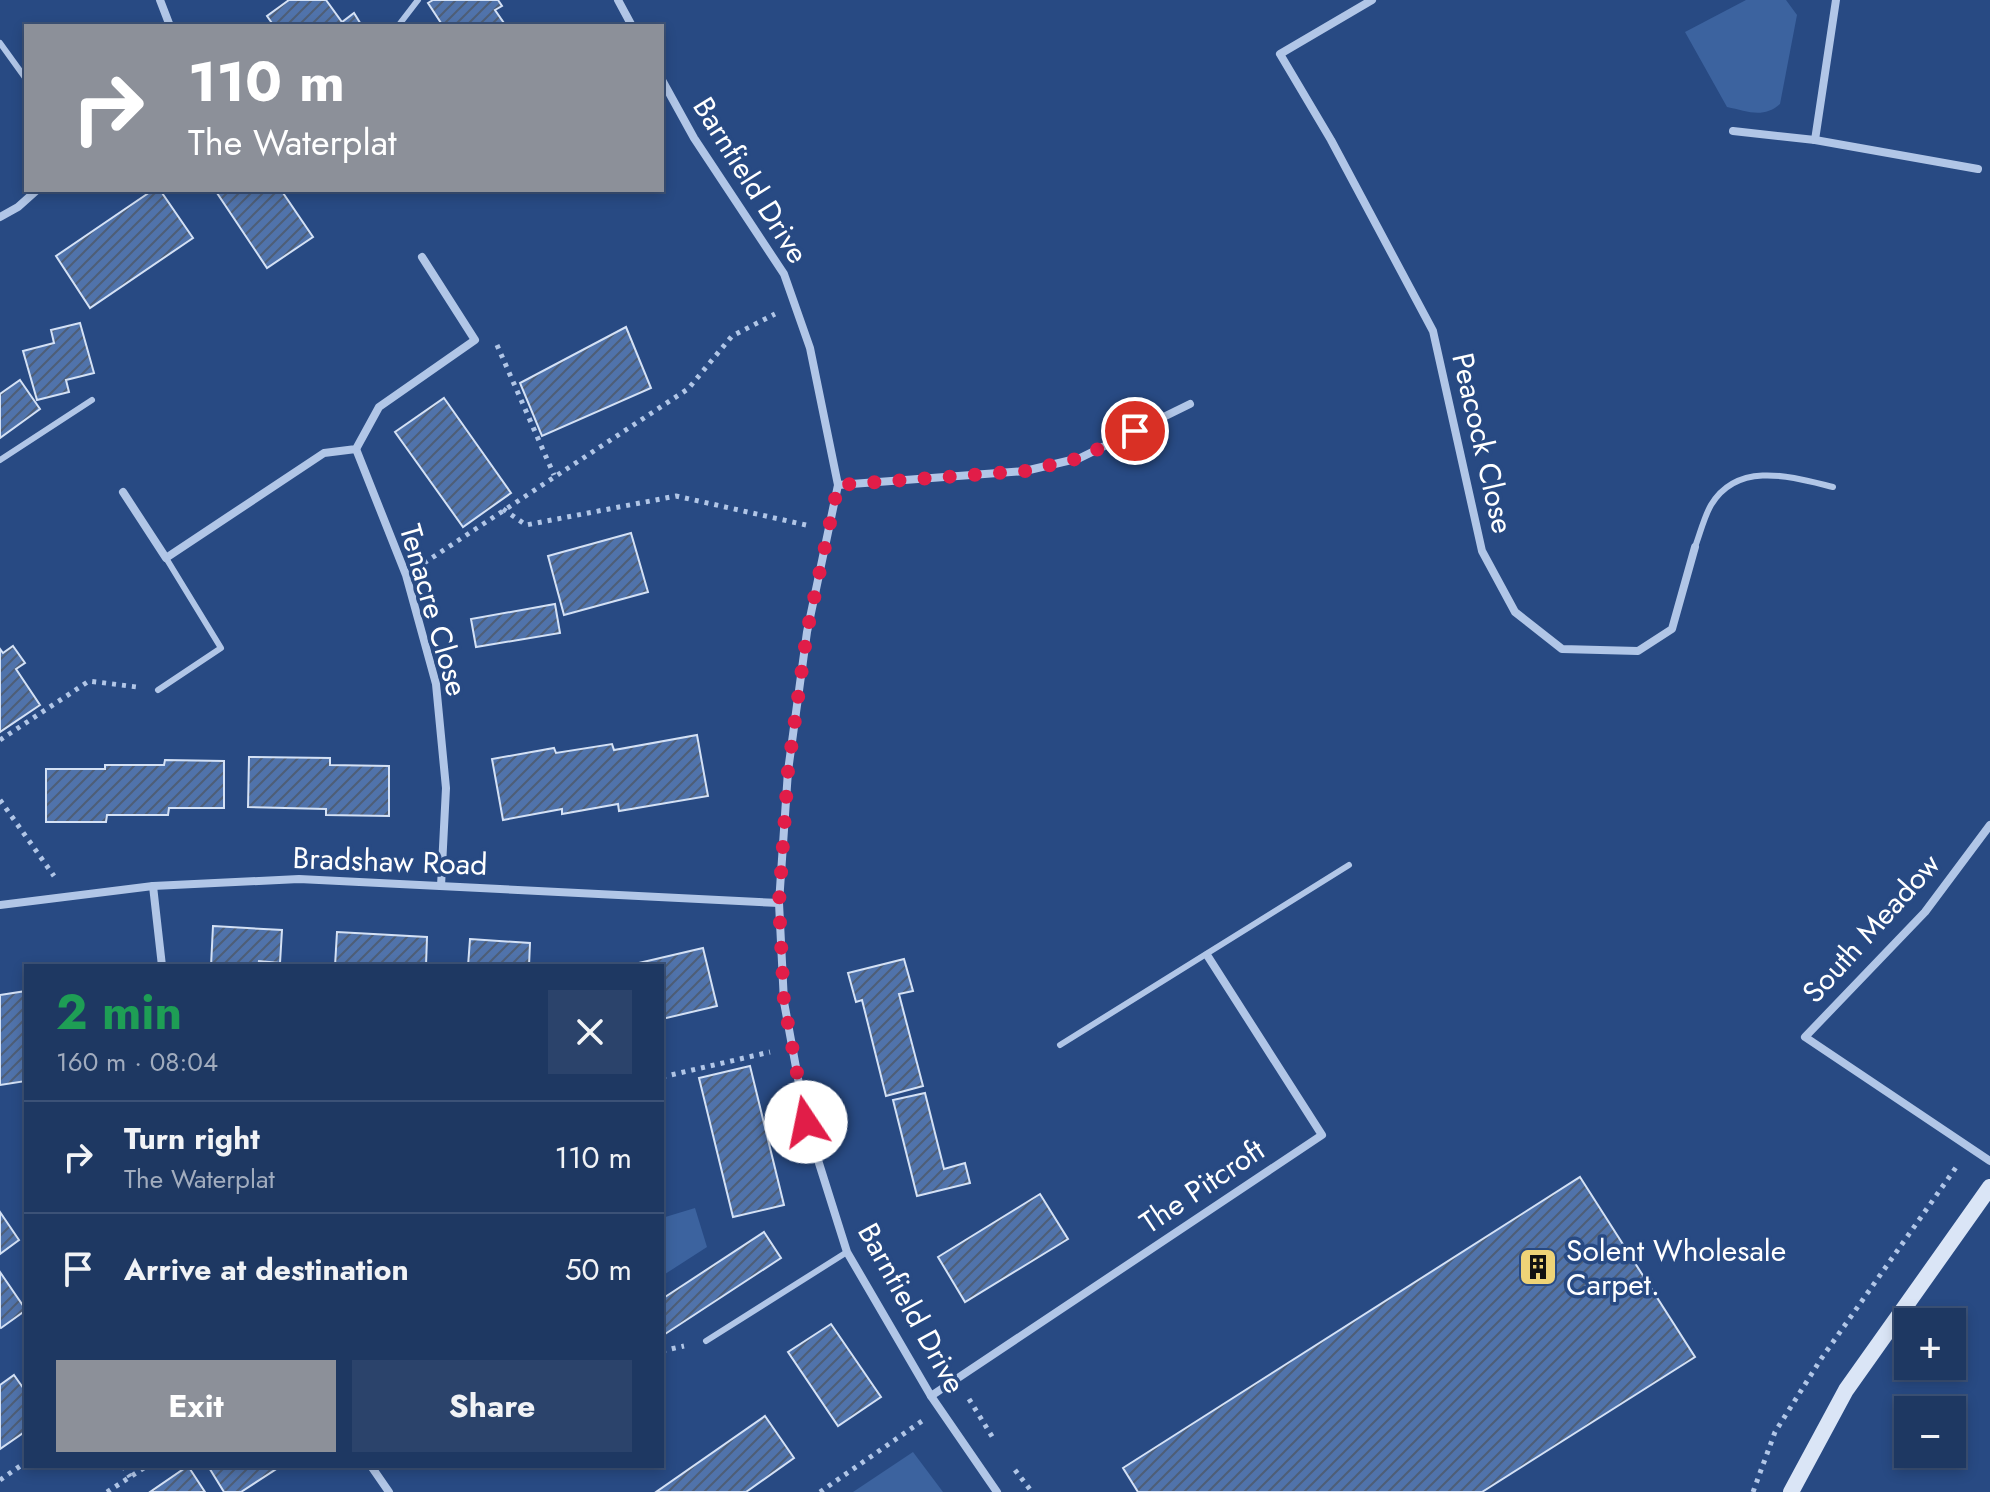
<!DOCTYPE html>
<html lang="en">
<head>
<meta charset="utf-8">
<style>
  :root { --surface:#1e3862; --page:#2b436b; --text:#f1f3f6; --muted:#a1acbe; --line:#3c5277; --accent:#8c9099 }
  body { margin:0; font-family:Jost,sans-serif; background:var(--page); color:var(--text); height:100vh; display:flex; flex-direction:column; font-size:30px; white-space:nowrap }
  * { box-sizing:border-box; margin:0 }
  p { font-size:26px; color:var(--muted) }
  .icon { flex:none; width:44px; height:44px; fill:none; stroke:currentColor; stroke-width:2; stroke-linecap:round; stroke-linejoin:round }
  .map { position:relative; flex:1; overflow:hidden }
  .details { position:absolute; left:24px; top:964px; width:640px; height:504px; display:flex; flex-direction:column; background:var(--surface); border-radius:0px; box-shadow:0 4px 12px #0003,0 0 0 2px var(--line) }
  .details>* { flex:none }
  .hud { position:absolute; left:24px; top:24px; width:640px; height:168px; border-radius:0px; box-shadow:0 4px 12px #0003,0 0 0 2px var(--line); background:#8c9099; color:#fff; overflow:hidden }
  .buttons { position:absolute; left:1894px; top:1308px; display:grid; gap:16px }
  .buttons a { display:grid; place-items:center; width:72px; height:72px; border-radius:0px; background:var(--surface); box-shadow:0 4px 12px #0003,0 0 0 2px var(--line); font-size:40px }
  .pin { position:absolute; display:grid; place-items:center; width:68px; height:68px; color:#fff; margin:-34px; border:4px solid #fff; border-radius:50%; box-shadow:0 2px 8px #0007 }
  .me { position:absolute; width:88px; margin:-44px; rotate:349deg; stroke-linejoin:round; filter:drop-shadow(0 0 6px #0008) }
  .turn { display:flex; align-items:center; gap:28px; height:168px; padding:0 32px; font-size:36px }
  .turn .icon { width:104px; height:104px; stroke-width:2.5 }
  .turn b { display:block; font-size:56px; line-height:68px }
  .round { display:grid; place-items:center; flex:none; width:84px; height:84px; border-radius:0px; background:var(--page) }
  .headline { display:flex; align-items:center; justify-content:space-between; height:136px; padding:0 32px }
  h1 { font-size:48px; font-weight:700; line-height:60px; color:#1e9e55 }
  .button { display:flex; gap:16px; margin-top:auto; padding:16px 32px }
  .button a { flex:1; height:92px; border-radius:0px; background:var(--accent); color:#fff; font-size:32px; font-weight:700; line-height:92px; text-align:center }
  .button a+a { background:var(--page); color:var(--text) }
  ul { padding:0; list-style:none }
  li { display:flex; align-items:center; gap:24px; height:112px; padding:0 32px; border-top:2px solid var(--line) }
  li div { flex:1 }
  li b { display:block; font-size:30px }
  li em { font-style:normal }
  .map>svg:first-child { display:block }
  .green { fill:#3c639f }
  .building { fill:url(#building-hatch); stroke:#d4e1f5; stroke-width:2 }
  .lines { fill:none; stroke-linecap:round; stroke-linejoin:round }
  .path { stroke:#b1c6e7; stroke-width:5; stroke-dasharray:4 6; stroke-linecap:butt }
  .lane { stroke:#b1c6e7; stroke-width:6 }
  .street { stroke:#b1c6e7; stroke-width:8 }
  .secondary { stroke:#dae5f6; stroke-width:16 }
  .route { stroke:#e11d48; stroke-width:14; stroke-dasharray:0 25.2 }
  .labels { text-anchor:middle; dominant-baseline:central; stroke-width:7; stroke-linejoin:round; paint-order:stroke }
  .street-label { font-size:30px; fill:#fff; stroke:#284a83 }
  .poi-label { font-size:30px; fill:#fff; stroke:#284a83; text-anchor:start }
</style>
</head>
<body>
<div class="map">
<svg width="1990" height="1492" viewBox="0 0 1990 1492">
  <defs>
    <pattern id="building-hatch" width="6" height="6" patternUnits="userSpaceOnUse" patternTransform="scale(2)"><rect width="6" height="6" fill="#5073ab"/><path d="M-1 1l2-2M0 6l6-6M5 7l2-2" fill="none" stroke="#4e5e77"/></pattern>
  </defs>
  <rect width="100%" height="100%" fill="#284a83"/>
  <g class="green">
    <path d="M 1746,0 L 1786,0 L 1797,15 L 1780,104 C 1763,119 1747,111 1727,107 L 1685,32 Z"/>
    <path d="M 695,1208 L 707,1247 L 662,1276 L 662,1218 Z"/>
    <path d="M 913,1452 L 943,1492 L 853,1492 Z"/>
  </g>
  <g class="building">
    <path d="M 289,0 L 326,0 L 342,22 L 354,13 L 362,26 L 274,26 L 267,16 Z"/>
    <path d="M 433,0 L 498,0 L 502,6 L 495,10 L 506,26 L 443,26 L 428,3 Z"/>
    <path d="M 153,190 L 160,190 L 193,238 L 90,308 L 56,256 Z"/>
    <path d="M 215,190 L 281,190 L 313,237 L 267,268 Z"/>
    <path d="M 80,323 L 94,373 L 66,380 L 69,392 L 37,400 L 23,351 L 54,343 L 51,330 Z"/>
    <path d="M 626,327 L 651,388 L 542,436 L 520,383 Z"/>
    <path d="M 20,380 L 40,409 L 0,438 L 0,394 Z"/>
    <path d="M 444,398 L 511,493 L 463,527 L 395,432 Z"/>
    <path d="M 631,533 L 648,592 L 564,615 L 548,556 Z"/>
    <path d="M 555,604 L 560,633 L 476,647 L 471,619 Z"/>
    <path d="M 13,646 L 25,663 L 16,669 L 40,705 L 0,732 L 0,649 L 3,653 Z"/>
    <path d="M 697,735 L 708,796 L 619,811 L 618,804 L 562,814 L 562,809 L 503,820 L 492,759 L 554,748 L 556,753 L 612,744 L 614,750 Z"/>
    <path d="M 249,757 L 330,758 L 330,765 L 389,766 L 389,816 L 326,815 L 326,809 L 248,807 Z"/>
    <path d="M 165,760 L 224,761 L 224,808 L 169,808 L 168,815 L 107,815 L 106,822 L 46,822 L 46,769 L 105,769 L 105,765 L 164,765 Z"/>
    <path d="M 213,926 L 282,930 L 280,963 L 259,961 L 258,966 L 211,966 Z"/>
    <path d="M 337,932 L 427,937 L 426,966 L 335,966 Z"/>
    <path d="M 470,939 L 530,943 L 529,966 L 468,966 Z"/>
    <path d="M 703,948 L 717,1006 L 662,1019 L 662,966 L 626,966 Z"/>
    <path d="M 904,959 L 913,991 L 899,994 L 923,1086 L 886,1096 L 862,1000 L 856,1002 L 848,973 Z"/>
    <path d="M 26,991 L 26,1081 L 0,1085 L 0,995 Z"/>
    <path d="M 750,1066 L 784,1205 L 733,1217 L 699,1078 Z"/>
    <path d="M 925,1093 L 944,1169 L 965,1163 L 970,1183 L 917,1196 L 893,1100 Z"/>
    <path d="M 1580,1177 L 1695,1357 L 1482,1492 L 1138,1492 L 1123,1468 Z"/>
    <path d="M 1040,1194 L 1068,1239 L 965,1302 L 938,1257 Z"/>
    <path d="M 0,1212 L 19,1240 L 0,1254 Z"/>
    <path d="M 764,1232 L 781,1258 L 662,1336 L 662,1299 Z"/>
    <path d="M 0,1272 L 26,1310 L 1,1328 L 0,1327 Z"/>
    <path d="M 831,1324 L 881,1397 L 838,1426 L 788,1352 Z"/>
    <path d="M 14,1375 L 26,1392 L 26,1431 L 0,1449 L 0,1385 Z"/>
    <path d="M 765,1416 L 794,1458 L 746,1492 L 656,1492 Z"/>
    <path d="M 188,1466 L 205,1492 L 150,1492 Z"/>
    <path d="M 208,1466 L 281,1466 L 241,1492 L 224,1492 Z"/>
  </g>
  <g class="lines">
    <g class="path">
      <path d="M 497,345 L 554,475"/>
      <path d="M 503,509 L 526,525 L 676,496 L 806,525"/>
      <path d="M 424,563 L 688,389 L 732,336 L 775,314"/>
      <path d="M 0,740 L 89,681 L 137,687"/>
      <path d="M 0,800 L 54,876"/>
      <path d="M 662,1077 L 770,1052"/>
      <path d="M 662,1351 L 684,1346"/>
      <path d="M 969,1399 L 993,1438"/>
      <path d="M 123,1466 L 130,1477"/>
      <path d="M 1015,1470 L 1032,1492"/>
      <path d="M 0,1480 L 26,1462"/>
      <path d="M 107,1492 L 147,1466"/>
      <path d="M 820,1492 L 922,1421"/>
      <path d="M 1753,1492 L 1775,1432 L 1821,1359 L 1957,1166"/>
    </g>
    <g class="lane">
      <path d="M 398,26 L 418,0"/>
      <path d="M 0,43 L 26,79"/>
      <path d="M 0,460 L 92,400"/>
      <path d="M 1695,547 C 1700,534 1704,517 1711,505 C 1738,460 1792,477 1833,487"/>
      <path d="M 158,690 L 221,648 L 166,558"/>
      <path d="M 1060,1045 L 1349,865"/>
      <path d="M 706,1341 L 847,1252"/>
    </g>
    <g class="street">
      <path d="M 160,0 L 170,26"/>
      <path d="M 618,0 L 632,26"/>
      <path d="M 1372,0 L 1280,54 L 1331,140 L 1433,331 L 1482,551 L 1515,612 L 1562,649 L 1638,651 L 1672,629 L 1695,547"/>
      <path d="M 662,80 L 694,138 L 784,274 L 810,348 L 838,485 L 807,632 L 788,771 L 779,903 L 784,1002 L 806,1122 L 847,1252 L 931,1396 L 997,1492"/>
      <path d="M 1733,131 L 1815,140 L 1978,169"/>
      <path d="M 1815,140 L 1836,0"/>
      <path d="M 0,217 L 18,207 L 37,190"/>
      <path d="M 356,449 L 406,575 L 436,684 L 446,788 L 441,886"/>
      <path d="M 838,485 L 1025,471 L 1080,458 L 1190,404"/>
      <path d="M 123,492 L 166,558 L 324,453 L 356,449 L 379,407 L 475,340 L 422,257"/>
      <path d="M 1990,825 L 1925,912 L 1805,1037 L 1990,1161"/>
      <path d="M 153,886 L 162,966"/>
      <path d="M 0,905 L 153,886 L 299,879 L 779,903"/>
      <path d="M 931,1396 L 1322,1135 L 1207,955"/>
      <path d="M 371,1466 L 389,1492"/>
    </g>
    <path class="secondary" d="M 1791,1492 L 1846,1390 L 1990,1187"/>
  </g>
  <g class="lines">
    <path class="route" d="M 806,1122 L 784,1002 L 779,903 L 788,771 L 807,632 L 838,485 L 1025,471 L 1080,458 L 1135,431"/>
  </g>
  <defs>
    <g id="building-square" transform="scale(2)"><rect x="-9" y="-9" width="18" height="18" rx="4" fill="#eed377" stroke="#284a83"/><path d="M-4-6H4V6H1V3H-1V6H-4ZM-2.5-4.3h1.7v1.8h-1.7ZM.8-4.3h1.7v1.8H.8ZM-2.5-1h1.7V.8h-1.7ZM.8-1h1.7V.8H.8Z" fill="#111"/></g>
  </defs>
  <g fill-rule="evenodd">
    <use href="#building-square" x="1538" y="1267"/>
  </g>
  <g class="labels">
    <g class="street-label">
      <text transform="translate(751 180) rotate(58)">Barnfield Drive</text>
      <text transform="translate(1483 443) rotate(77)">Peacock Close</text>
      <text transform="translate(434 610) rotate(74)">Tenacre Close</text>
      <text transform="translate(390 861) rotate(2)">Bradshaw Road</text>
      <text transform="translate(1871 928) rotate(-48)">South Meadow</text>
      <text transform="translate(1202 1186) rotate(-34)">The Pitcroft</text>
      <text transform="translate(912 1308) rotate(61)">Barnfield Drive</text>
    </g>
    <g class="poi-label">
      <text x="1566" y="1250">Solent Wholesale<tspan x="1566" dy="34">Carpet.</tspan></text>
    </g>
  </g>
</svg>
<div class="buttons">
<a>+</a>
<a>−</a>
</div>
<div class="pin" style="left:1135px;top:431px;background:#d93025"><svg class="icon" aria-label="arrive" viewBox="0 0 24 24"><path d="M6 21V4h12l-3 4 3 4H6"/></svg></div>
<svg class="me" style="left:806px;top:1122px" viewBox="-20 -20 40 40"><circle r="19" fill="#fff"/><path d="M0-13L10 11 0 6-10 11z" fill="#e11d48"/></svg>
<div class="hud">
<div class="turn"><svg class="icon" aria-label="right" viewBox="0 0 24 24"><path d="M7 20v-9h11M14 6l5 5-5 5"/></svg><div><b>110 m</b>The Waterplat</div></div>
</div>
<section class="details">
<div class="headline"><div><h1>2 min</h1><p>160 m · 08:04</p></div><a class="round"><svg class="icon" aria-label="close" viewBox="0 0 24 24"><path d="M6 6l12 12M18 6L6 18"/></svg></a></div>
<ul>
<li><svg class="icon" aria-label="right" viewBox="0 0 24 24"><path d="M7 20v-9h11M14 6l5 5-5 5"/></svg><div><b>Turn right</b><p>The Waterplat</p></div><em>110 m</em></li>
<li><svg class="icon" aria-label="arrive" viewBox="0 0 24 24"><path d="M6 21V4h12l-3 4 3 4H6"/></svg><div><b>Arrive at destination</b></div><em>50 m</em></li>
</ul>
<div class="button"><a>Exit</a><a>Share</a></div>
</section>
</div>
</body>
</html>
